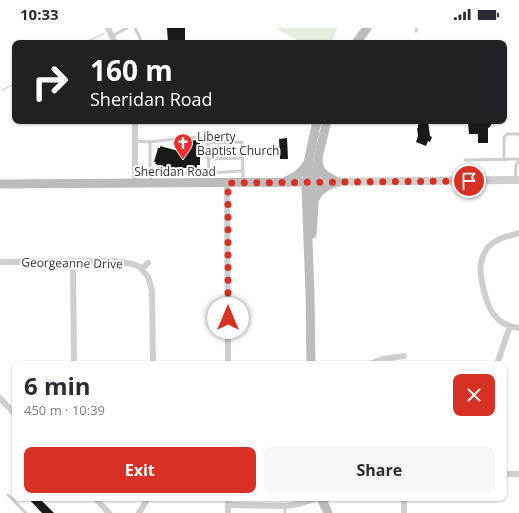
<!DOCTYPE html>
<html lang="en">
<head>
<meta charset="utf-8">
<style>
  :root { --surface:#fff; --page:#f7f7f7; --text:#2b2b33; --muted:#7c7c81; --accent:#d93025 }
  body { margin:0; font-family:"Open Sans",sans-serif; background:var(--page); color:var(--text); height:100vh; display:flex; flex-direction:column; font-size:15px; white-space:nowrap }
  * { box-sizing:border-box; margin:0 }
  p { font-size:13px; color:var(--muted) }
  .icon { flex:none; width:22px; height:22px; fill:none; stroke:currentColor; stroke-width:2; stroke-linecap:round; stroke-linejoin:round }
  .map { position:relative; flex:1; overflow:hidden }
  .sheet { position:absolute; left:12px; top:333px; width:495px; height:140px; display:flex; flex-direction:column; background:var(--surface); border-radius:8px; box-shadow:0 1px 3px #0004 }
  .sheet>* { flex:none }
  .top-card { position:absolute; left:12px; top:12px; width:495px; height:84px; border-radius:8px; box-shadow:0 1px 3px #0004; background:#202124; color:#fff; overflow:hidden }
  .pin { position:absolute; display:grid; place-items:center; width:34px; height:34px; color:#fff; margin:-17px; border:2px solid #fff; border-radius:50%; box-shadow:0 1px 4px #0007 }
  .me { position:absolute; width:44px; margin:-22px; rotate:0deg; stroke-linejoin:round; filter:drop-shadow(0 0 3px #0008) }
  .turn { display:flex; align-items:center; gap:14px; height:84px; padding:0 12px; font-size:18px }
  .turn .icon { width:52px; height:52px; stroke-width:2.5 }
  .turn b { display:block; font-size:28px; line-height:34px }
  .round { display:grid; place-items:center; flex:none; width:42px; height:42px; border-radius:8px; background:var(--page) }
  .summary { display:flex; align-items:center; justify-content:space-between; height:68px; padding:0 12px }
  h1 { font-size:24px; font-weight:700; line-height:30px }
  .button { display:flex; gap:8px; margin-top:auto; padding:8px 12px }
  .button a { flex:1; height:46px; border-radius:8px; background:var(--accent); color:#fff; font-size:16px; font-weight:700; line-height:46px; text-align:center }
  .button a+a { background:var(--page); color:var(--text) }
  .status { display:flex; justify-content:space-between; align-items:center; height:28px; padding:0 20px; background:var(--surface); direction:ltr }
  .status svg { height:11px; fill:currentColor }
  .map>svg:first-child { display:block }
  .green { fill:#e6efdf }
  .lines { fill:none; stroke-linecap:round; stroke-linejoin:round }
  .stream { stroke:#cbdeef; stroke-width:1.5 }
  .building { fill:#191919 }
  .service { stroke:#cfcfcf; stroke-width:3 }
  .minor { stroke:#cfcfcf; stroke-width:6 }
  .tertiary { stroke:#cfcfcf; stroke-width:8 }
  .secondary { stroke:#bcbcbc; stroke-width:9 }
  .route { stroke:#d93025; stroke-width:7; stroke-dasharray:0 12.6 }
  .labels { text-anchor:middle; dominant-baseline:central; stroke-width:4; stroke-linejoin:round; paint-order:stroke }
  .poi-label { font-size:12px; fill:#323232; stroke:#fff; text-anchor:start }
  .street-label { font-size:12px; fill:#323232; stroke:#fff }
</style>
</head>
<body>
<div class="status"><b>10:33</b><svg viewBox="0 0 49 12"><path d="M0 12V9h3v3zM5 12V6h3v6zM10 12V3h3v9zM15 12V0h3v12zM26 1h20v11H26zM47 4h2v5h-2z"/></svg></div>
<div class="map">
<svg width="519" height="485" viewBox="0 0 519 485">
  <rect width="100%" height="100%" fill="#fff"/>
  <path class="green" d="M 275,0 L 338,0 L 331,15 L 303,15 Z"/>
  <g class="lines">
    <g class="stream">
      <path d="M 83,15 L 104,6"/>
      <path d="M 2,62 L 15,56"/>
    </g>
  </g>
  <g class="building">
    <path d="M 167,0 L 185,0 L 185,15 L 168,15 Z"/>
    <path d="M 428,93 L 430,108 L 432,109 L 430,114 L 428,113 L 426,118 L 416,114 L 418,108 L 417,100 L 418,100 L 418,94 Z"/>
    <path d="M 479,93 L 493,93 L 490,99 L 488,100 L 488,115 L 478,115 L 478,106 L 469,106 L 468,95 L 479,94 Z"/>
    <path d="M 287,110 L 288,131 L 280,131 L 279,111 Z"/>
    <path d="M 200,112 L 200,137 L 197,137 L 197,142 L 188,142 L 188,140 L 177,140 L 176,142 L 155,136 L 156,134 L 154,134 L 158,120 L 160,120 L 160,118 L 186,125 L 185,113 Z"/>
    <path d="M 28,470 L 39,470 L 54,485 L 42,485 Z"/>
  </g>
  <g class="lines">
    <g class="service">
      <path d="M 135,0 L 140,10 L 141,15"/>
      <path d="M 416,3 L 417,0"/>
      <path d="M 112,8 L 127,0"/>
      <path d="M 135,113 L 150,114 L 184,110 L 207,109 L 208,111 L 209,154"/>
      <path d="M 150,114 L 150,138 L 151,143 L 151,153"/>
      <path d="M 208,115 L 242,114 L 243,153"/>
      <path d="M 208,131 L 242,130"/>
      <path d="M 465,132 L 519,131"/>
      <path d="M 504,132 L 504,109 L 507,106 L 518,106 L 519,107"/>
      <path d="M 151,145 L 208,145 L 243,143"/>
      <path d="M 515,152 L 516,137 L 519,132"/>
      <path d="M 8,467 L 26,485"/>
      <path d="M 285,478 L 285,485"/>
    </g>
    <g class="minor">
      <path d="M 108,0 L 115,15"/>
      <path d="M 135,93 L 135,155"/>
      <path d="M 227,155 L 228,336"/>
      <path d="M 519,205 C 508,208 497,210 488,219 C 485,223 482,230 481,235 C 479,248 486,278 495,288 C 501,295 510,299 519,300"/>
      <path d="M 73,233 L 74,336"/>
      <path d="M 0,234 L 114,233 L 133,236 L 140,239 L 148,249 L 152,263 L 153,336"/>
      <path d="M 142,241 L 148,235"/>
      <path d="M 369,336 L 383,331 L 404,328"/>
      <path d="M 497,336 L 510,298"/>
      <path d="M 0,370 L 15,386"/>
      <path d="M 504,446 L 519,446"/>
      <path d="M 95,470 L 109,485"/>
      <path d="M 228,477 L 285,478 L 299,476 L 318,470"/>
      <path d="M 139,485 L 148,470"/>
      <path d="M 228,485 L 228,470"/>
      <path d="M 404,485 L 404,470"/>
    </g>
    <path class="tertiary" d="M 315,154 L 519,152"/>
    <g class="secondary">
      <path d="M 356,15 L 367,0"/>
      <path d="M 318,134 C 320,146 327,149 338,154"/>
      <path d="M 286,153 C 295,150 303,143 308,135"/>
      <path d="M 0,156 L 315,154"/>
      <path d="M 315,171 C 319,161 328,157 338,154"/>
      <path d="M 312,206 L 316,145 L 319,125 L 327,93"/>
      <path d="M 311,336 L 310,266 L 306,160 L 309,130 L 314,107 L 317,93"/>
      <path d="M 321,470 L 328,485"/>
    </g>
  </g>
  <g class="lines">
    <path class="route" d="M 228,290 L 228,155 L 469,153"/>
  </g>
  <defs>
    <g id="church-pin" transform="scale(1)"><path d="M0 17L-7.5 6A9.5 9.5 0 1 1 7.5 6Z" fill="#f02c2c" stroke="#fff"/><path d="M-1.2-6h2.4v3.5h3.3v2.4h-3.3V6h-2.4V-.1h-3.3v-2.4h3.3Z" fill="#fff"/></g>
  </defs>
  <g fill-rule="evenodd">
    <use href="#church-pin" x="183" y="115"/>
  </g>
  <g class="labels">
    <g class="poi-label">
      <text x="197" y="108">Liberty<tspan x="197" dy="14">Baptist Church</tspan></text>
    </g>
    <g class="street-label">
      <text x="175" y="143">Sheridan Road</text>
      <text transform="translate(72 235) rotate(1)">Georgeanne Drive</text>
    </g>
  </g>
</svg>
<div class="pin" style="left:469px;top:153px;background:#d93025"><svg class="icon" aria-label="arrive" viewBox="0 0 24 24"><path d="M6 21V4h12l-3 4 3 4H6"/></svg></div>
<svg class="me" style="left:228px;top:290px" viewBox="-20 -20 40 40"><circle r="19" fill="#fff"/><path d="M0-13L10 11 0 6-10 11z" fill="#d93025"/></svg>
<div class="top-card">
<div class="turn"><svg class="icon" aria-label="right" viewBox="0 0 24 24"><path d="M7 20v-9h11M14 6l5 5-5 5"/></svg><div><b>160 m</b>Sheridan Road</div></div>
</div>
<section class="sheet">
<div class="summary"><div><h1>6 min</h1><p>450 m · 10:39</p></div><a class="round" style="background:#d93025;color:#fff"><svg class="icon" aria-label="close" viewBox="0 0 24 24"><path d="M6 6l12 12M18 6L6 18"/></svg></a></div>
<div class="button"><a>Exit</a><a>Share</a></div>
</section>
</div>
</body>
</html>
